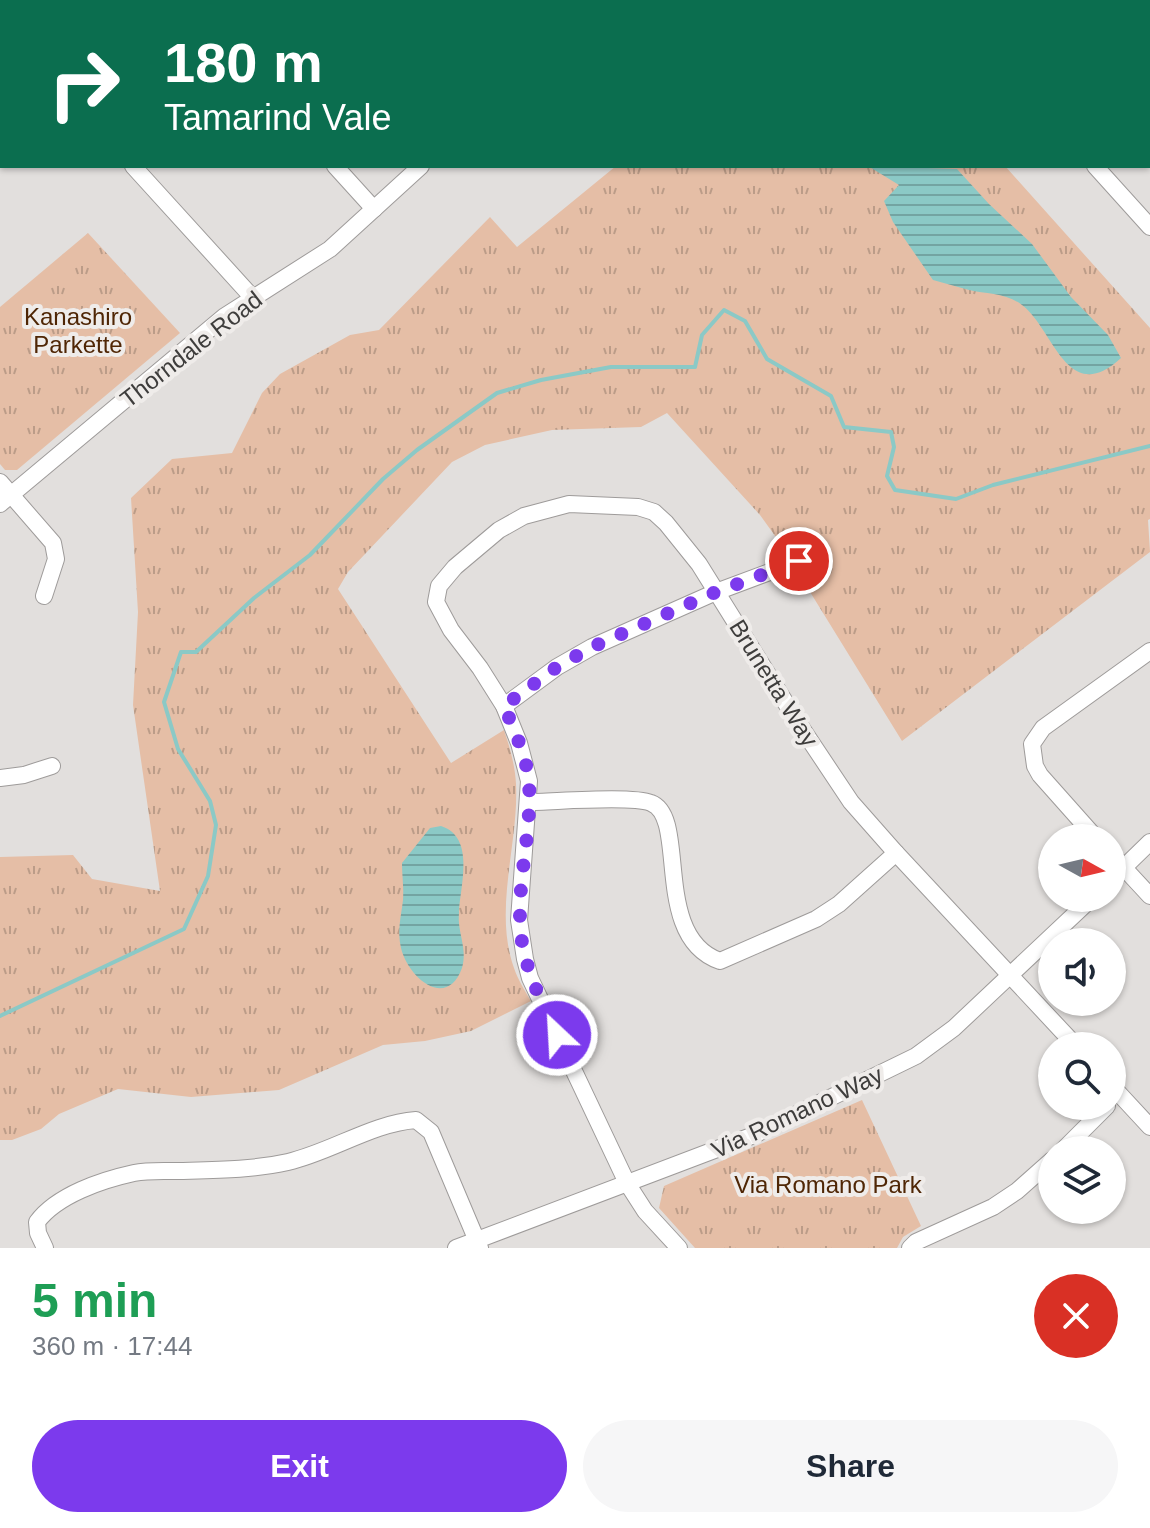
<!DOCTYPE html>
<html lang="en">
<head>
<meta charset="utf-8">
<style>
  :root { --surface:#fff; --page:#f6f6f7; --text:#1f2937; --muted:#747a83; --accent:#7c3aed }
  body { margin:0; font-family:Arial,sans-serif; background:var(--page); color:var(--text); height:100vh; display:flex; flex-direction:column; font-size:30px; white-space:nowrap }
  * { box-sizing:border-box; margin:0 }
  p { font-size:26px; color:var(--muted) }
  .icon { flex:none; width:44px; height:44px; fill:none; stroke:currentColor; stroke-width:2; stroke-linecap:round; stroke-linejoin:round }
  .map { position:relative; height:1248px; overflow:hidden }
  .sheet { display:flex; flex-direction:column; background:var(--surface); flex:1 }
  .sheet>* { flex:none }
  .top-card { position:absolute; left:0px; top:0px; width:1150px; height:168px; box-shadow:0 2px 6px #0004; background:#0b6e4f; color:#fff; overflow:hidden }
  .needle { width:52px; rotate:98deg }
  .buttons { position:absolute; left:1038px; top:824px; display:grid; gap:16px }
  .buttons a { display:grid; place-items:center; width:88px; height:88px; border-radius:50%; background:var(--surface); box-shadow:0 2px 6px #0004; font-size:40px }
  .pin { position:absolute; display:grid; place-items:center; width:68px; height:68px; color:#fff; margin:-34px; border:4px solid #fff; border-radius:50%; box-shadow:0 2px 8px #0007 }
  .me { position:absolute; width:88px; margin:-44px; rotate:335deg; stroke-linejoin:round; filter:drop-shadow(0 0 6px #0008) }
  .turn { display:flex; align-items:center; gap:28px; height:168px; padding:0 32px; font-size:36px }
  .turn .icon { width:104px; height:104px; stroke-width:2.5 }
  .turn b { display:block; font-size:56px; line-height:68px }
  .round { display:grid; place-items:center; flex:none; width:84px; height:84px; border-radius:42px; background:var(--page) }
  .summary { display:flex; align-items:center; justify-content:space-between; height:136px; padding:0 32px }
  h1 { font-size:48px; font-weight:700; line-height:60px; color:#1e9e55 }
  .button { display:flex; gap:16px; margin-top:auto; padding:16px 32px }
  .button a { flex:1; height:92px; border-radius:48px; background:var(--accent); color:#fff; font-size:32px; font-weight:700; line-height:92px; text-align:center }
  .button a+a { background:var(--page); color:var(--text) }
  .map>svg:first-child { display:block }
  .park { fill:url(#park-tufts) }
  .water { fill:url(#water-rules) }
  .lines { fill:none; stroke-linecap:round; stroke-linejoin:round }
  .stream { stroke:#8bc9c6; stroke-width:4 }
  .minor-casing { stroke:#9e9b9a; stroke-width:18 }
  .minor { stroke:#fff; stroke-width:16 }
  .route { stroke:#7c3aed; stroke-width:14; stroke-dasharray:0 25.2 }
  .labels { text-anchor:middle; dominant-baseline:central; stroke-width:8; stroke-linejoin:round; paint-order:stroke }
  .park-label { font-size:24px; fill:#4f2605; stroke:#efecea }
  .street-label { font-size:24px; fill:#3e3d3c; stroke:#efecea }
</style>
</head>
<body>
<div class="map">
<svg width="1150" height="1248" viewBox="0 0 1150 1248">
  <defs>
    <pattern id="park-tufts" width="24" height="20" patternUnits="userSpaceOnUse" patternTransform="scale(2)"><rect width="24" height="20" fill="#e5bea6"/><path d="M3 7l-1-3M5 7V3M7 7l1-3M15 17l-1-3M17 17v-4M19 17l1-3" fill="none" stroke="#bb9c88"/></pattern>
    <pattern id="water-rules" width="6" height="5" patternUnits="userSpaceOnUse" patternTransform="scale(2)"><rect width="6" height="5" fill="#8bc9c6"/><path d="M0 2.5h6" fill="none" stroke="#73a4a2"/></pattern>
  </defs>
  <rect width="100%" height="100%" fill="#e2dfdd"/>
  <g class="park">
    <path d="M 616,166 L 1005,166 L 1150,328 L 1150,519 L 1148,520 L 1150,552 L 902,741 L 778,540 L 760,515 L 667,413 L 641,427 L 552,430 L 485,445 L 452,462 L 348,572 L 338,589 L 451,763 L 504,730 C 510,748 515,765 516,784 C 519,844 493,909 514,968 C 518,980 525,991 531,1001 L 471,1031 L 425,1041 L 383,1045 L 279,1090 L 191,1097 L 118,1089 L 59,1114 L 41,1129 L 12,1140 L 0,1140 L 0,857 L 73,855 L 92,879 L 160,891 L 133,705 L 138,612 L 131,498 L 172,459 L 232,453 L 262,393 L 280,374 L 350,335 L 379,330 L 490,217 L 517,247 Z"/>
    <path d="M 88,233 L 180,333 L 17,470 L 5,470 L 0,464 L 0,307 Z"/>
    <path d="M 862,1100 L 921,1226 L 903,1237 L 897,1248 L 695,1248 L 659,1208 L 664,1186 Z"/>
  </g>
  <g class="water">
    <path d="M 868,166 L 957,169 L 989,204 L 1032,244 L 1071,297 L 1108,335 L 1121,358 C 1067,408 1054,329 1022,305 C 1007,293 986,294 969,290 C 957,287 945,283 933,280 L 893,222 L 884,201 L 899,185 Z"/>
    <path d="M 441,826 C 476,837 460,887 459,913 C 457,932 468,949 462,968 C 447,1010 408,978 401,948 C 397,930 401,917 403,900 C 404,888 402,876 402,863 L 430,828 Z"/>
  </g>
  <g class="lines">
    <path class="stream" d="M 0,1016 L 184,929 L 208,876 L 216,825 L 210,801 L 178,749 L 164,702 L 181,652 L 196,652 L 254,598 L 310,555 L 383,479 L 417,450 L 497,393 L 541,380 L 611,367 L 695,367 L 702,335 L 724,310 L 745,321 L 767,359 L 831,396 L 844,427 L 891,432 L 894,447 L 887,476 L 895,490 L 956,499 L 993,485 L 1150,446"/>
    <g class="minor-casing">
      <g id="minor">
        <path d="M 183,0 L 185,2"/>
        <path d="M 943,0 L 945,2"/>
        <path d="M 706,2 L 708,0"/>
        <path d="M 0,21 L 2,23"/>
        <path d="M 133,166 L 253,298"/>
        <path d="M 335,166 L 374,209"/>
        <path d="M 1095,166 L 1150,227"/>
        <path d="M 0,482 L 53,543 L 56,559 L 44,596"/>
        <path d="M 0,504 L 225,316 L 330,249 L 421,166"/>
        <path d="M 504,706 L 557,667 L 592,647 L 716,592 L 799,561"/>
        <path d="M 0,778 L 24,775 L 52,766"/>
        <path d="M 528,802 C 553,802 632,795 651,803 C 689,817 651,937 720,961 L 816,919 L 839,904 L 896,853"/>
        <path d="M 1096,838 L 1040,775 L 1035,766 L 1032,744 L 1043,728 L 1150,651"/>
        <path d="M 1112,855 L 1150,896"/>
        <path d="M 1112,879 L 1150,842"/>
        <path d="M 1112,1086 L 1150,1127"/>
        <path d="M 1063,1150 L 1107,1106"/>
        <path d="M 45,1248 L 38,1233 L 37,1222 C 57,1195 102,1180 134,1173 C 148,1170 164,1171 178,1171 C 215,1170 252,1170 288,1162 C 331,1152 373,1123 416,1120 L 431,1132 L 480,1248"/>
        <path d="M 456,1248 L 754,1135 L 916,1056 L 954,1028 L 1092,898"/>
        <path d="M 679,1248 L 645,1211 L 627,1183 L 530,978 L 525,959 L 519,920 L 529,781 L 519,743 L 504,706 L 480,668 L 451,630 L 436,602 L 439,586 L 455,567 L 499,530 L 524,516 L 569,504 L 638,507 L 654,512 L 666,523 L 699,564 L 797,721 L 851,802 L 896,853 L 1076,1046"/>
        <path d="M 910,1248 L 916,1242 L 993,1207 L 1017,1191 L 1052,1160"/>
      </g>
    </g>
    <use href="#minor" class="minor"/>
  </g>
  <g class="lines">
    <path class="route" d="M 557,1035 C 540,998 520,961 520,918 C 519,873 532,828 529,783 C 527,757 514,730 504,706 L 557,667 L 592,647 L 716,592 L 799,561"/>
  </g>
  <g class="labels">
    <g class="park-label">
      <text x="78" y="316">Kanashiro<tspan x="78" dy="28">Parkette</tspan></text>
      <text x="828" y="1184">Via Romano Park</text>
    </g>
    <g class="street-label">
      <text transform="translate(191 349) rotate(-38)">Thorndale Road</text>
      <text transform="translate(774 683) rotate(58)">Brunetta Way</text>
      <text transform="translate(797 1112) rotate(-25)">Via Romano Way</text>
    </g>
  </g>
</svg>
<div class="buttons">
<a><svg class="needle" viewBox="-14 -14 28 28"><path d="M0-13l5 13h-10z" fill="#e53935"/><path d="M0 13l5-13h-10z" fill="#747a83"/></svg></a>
<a><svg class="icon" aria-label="sound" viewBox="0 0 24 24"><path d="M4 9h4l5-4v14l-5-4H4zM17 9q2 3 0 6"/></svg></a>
<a><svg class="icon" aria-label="search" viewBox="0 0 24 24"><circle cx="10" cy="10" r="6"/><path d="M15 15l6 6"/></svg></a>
<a><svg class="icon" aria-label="layers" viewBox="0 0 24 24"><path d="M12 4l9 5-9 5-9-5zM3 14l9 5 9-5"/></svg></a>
</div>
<div class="pin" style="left:799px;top:561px;background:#d93025"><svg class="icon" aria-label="arrive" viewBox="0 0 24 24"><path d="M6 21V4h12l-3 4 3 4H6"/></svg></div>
<svg class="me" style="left:557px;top:1035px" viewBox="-20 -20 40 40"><circle r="17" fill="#7c3aed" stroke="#fff" stroke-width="3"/><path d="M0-11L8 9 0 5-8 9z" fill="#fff"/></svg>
<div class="top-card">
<div class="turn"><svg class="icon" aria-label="right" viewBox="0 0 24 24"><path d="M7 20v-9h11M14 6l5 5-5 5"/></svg><div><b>180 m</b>Tamarind Vale</div></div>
</div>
</div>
<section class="sheet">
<div class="summary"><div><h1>5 min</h1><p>360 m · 17:44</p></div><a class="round" style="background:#d93025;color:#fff"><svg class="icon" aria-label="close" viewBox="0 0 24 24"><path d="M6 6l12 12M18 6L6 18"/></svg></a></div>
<div class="button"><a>Exit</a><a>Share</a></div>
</section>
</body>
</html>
